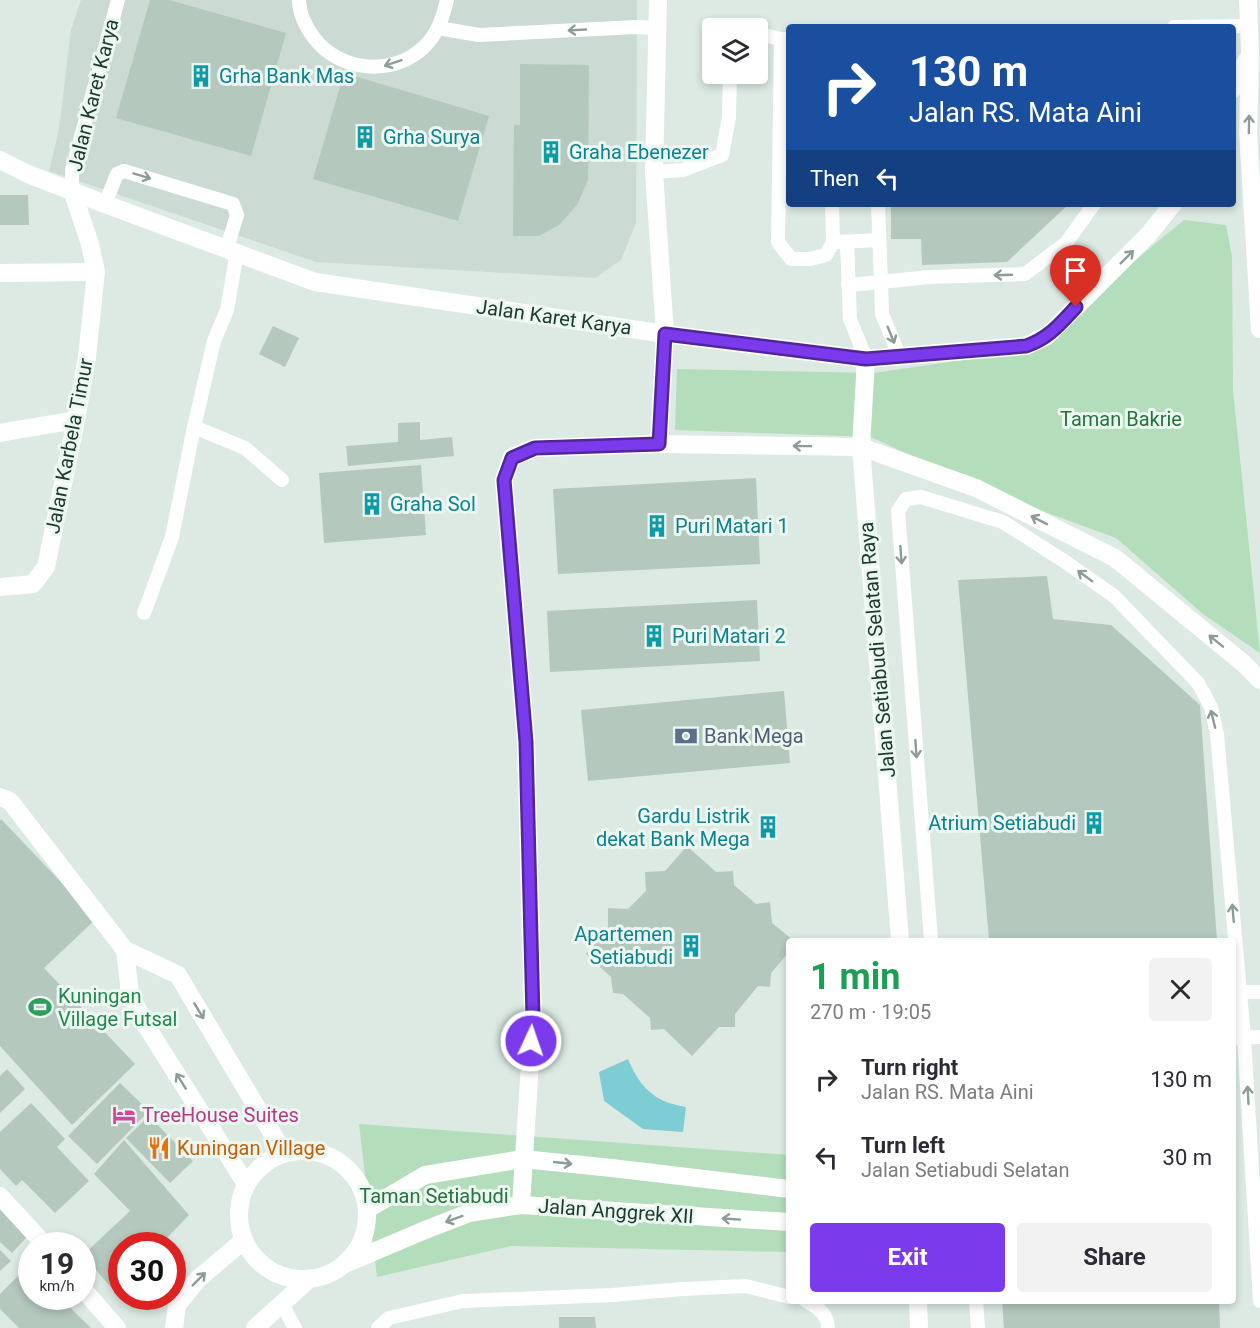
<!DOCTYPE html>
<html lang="en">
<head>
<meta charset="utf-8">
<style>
  :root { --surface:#fff; --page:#f2f2f3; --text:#2b2b33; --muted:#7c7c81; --accent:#7c3aed }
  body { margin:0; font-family:Roboto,sans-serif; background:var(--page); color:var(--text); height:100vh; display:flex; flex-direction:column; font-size:22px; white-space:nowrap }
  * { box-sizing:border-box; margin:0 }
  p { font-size:20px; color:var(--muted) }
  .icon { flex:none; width:33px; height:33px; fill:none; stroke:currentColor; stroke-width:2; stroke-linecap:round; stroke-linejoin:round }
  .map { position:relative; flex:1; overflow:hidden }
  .details { position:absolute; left:786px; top:938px; width:450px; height:366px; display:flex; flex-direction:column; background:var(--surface); border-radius:6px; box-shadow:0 3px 9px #0003 }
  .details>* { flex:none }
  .top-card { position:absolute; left:786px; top:24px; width:450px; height:183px; border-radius:6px; box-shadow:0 3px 9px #0003; background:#1a4fa0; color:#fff; overflow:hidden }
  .fabs { position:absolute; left:702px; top:18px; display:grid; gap:12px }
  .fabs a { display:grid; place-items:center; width:66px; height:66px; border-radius:6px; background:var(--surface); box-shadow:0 3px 9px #0003; font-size:30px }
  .speed { position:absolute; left:18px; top:1232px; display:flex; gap:12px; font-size:30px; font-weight:700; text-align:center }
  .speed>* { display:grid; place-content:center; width:78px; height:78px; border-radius:50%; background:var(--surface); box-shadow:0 3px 9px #0003; line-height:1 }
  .speed small { font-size:15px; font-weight:400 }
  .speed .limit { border:9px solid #d22; background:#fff; color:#111 }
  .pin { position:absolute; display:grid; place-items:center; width:51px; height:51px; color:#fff; margin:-62px -26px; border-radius:50% 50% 50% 0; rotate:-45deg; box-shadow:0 0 6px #0007 }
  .pin .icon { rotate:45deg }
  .me { position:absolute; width:66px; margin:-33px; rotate:3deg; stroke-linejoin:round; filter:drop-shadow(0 0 4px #0008) }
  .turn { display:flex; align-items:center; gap:21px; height:126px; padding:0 24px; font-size:27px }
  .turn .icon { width:78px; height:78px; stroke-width:2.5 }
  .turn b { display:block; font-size:42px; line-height:51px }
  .then { display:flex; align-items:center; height:57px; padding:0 24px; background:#0003; gap:12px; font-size:22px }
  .round { display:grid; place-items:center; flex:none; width:63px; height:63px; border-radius:6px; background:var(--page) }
  .overview { display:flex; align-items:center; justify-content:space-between; height:102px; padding:0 24px }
  h1 { font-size:36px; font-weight:700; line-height:45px; color:#1e9e55 }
  .action { display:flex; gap:12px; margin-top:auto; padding:12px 24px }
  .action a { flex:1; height:69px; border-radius:6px; background:var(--accent); color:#fff; font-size:24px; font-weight:700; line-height:69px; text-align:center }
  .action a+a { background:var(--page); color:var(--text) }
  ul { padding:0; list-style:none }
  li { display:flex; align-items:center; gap:18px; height:78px; padding:0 24px }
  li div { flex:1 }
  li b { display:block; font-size:22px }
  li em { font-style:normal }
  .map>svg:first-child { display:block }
  .built { fill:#cbdad2 }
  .green { fill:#b3ddbb }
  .water { fill:#7fcdd4 }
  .building { fill:#b5c8be }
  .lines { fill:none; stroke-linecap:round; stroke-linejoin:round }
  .service { stroke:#fff; stroke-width:14 }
  .minor { stroke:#fff; stroke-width:18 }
  .tertiary { stroke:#fff; stroke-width:18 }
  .oneway { stroke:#8e9c98 }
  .route-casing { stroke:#51269a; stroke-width:15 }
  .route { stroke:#7c3aed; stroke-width:10 }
  .labels { text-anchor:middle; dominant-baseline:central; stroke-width:6; stroke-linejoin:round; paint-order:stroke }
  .culture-label { font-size:20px; fill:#0d838f; stroke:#edf7f1; text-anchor:start }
  .street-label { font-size:20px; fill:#1d3a30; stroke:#edf7f1 }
  .park-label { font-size:20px; fill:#25733d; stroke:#edf7f1 }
  .service-label { font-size:20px; fill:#4e5e75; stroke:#edf7f1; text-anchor:start }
  .leisure-label { font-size:20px; fill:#27864d; stroke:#edf7f1; text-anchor:start }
  .hotel-label { font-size:20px; fill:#b23c85; stroke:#edf7f1; text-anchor:start }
  .food-label { font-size:20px; fill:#c56008; stroke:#edf7f1; text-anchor:start }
</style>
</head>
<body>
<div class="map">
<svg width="1260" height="1328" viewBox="0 0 1260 1328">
  <rect width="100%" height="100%" fill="#dceae3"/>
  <path class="built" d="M 81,0 L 637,0 L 636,223 L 621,260 L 595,278 L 316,262 L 49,171 L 59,129 L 71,30 Z"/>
  <g class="green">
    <path d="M 1184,220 L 1226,225 L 1232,257 L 1233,390 L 1260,653 L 1203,614 L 1116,538 L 985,490 L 871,437 L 675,430 L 677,369 L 874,373 L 1025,351 Z"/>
    <path d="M 359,1124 L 789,1155 L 789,1252 L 511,1246 L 377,1277 Z"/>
  </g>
  <path class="water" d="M 628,1059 C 635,1076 645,1092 662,1100 C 669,1104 678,1105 686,1107 L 683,1132 L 643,1129 L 604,1101 L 599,1072 Z"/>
  <g class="building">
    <path d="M 150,0 L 169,0 L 286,33 L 251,156 L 116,118 Z"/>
    <path d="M 520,64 L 589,65 L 588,180 L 577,205 L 559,225 L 539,236 L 513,236 L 514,125 L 520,125 Z"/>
    <path d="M 344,73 L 489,116 L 458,221 L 313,179 Z"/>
    <path d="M 0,195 L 28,195 L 29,225 L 0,225 Z"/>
    <path d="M 891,204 L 1069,204 L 1007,262 L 922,265 L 921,239 L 891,239 Z"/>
    <path d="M 273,326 L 299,338 L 285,367 L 259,354 Z"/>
    <path d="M 420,422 L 420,440 L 452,437 L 454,456 L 348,466 L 346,446 L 398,442 L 398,423 Z"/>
    <path d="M 421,465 L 426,535 L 324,543 L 319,473 Z"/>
    <path d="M 756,478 L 760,564 L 558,574 L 553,489 Z"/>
    <path d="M 1047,576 L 1053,619 L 1111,625 L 1200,705 L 1217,940 L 989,940 L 958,580 Z"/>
    <path d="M 757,600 L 760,661 L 550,672 L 547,611 Z"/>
    <path d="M 784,691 L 790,763 L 588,781 L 581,710 Z"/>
    <path d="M 1,819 L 96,919 L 44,968 L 135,1064 L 72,1125 L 0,1046 L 0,821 Z"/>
    <path d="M 760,819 L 777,819 L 777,836 L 760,835 Z"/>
    <path d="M 687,846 L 716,872 L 733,871 L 734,885 L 756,904 L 770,902 L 772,923 L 793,940 L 789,940 L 789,952 L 771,973 L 770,987 L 758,986 L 735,1014 L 735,1027 L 719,1027 L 692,1056 L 664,1029 L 651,1030 L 650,1018 L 623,994 L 613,993 L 611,977 L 586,954 L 608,929 L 608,908 L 628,909 L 646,891 L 645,872 L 665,871 Z"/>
    <path d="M 7,1069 L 25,1089 L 0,1113 L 0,1076 Z"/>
    <path d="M 120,1083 L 149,1111 L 97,1164 L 68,1136 Z"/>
    <path d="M 31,1103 L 65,1139 L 57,1147 L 89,1181 L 55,1213 L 22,1180 L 16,1186 L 0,1169 L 0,1132 Z"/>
    <path d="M 149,1116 L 193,1161 L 170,1183 L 126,1138 Z"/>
    <path d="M 124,1140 L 189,1215 L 160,1245 L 122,1245 L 122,1285 L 115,1292 L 83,1255 L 130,1211 L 94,1174 Z"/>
    <path d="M 0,1206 L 30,1234 L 12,1253 L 0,1242 Z"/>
    <path d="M 0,1250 L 11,1261 L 0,1271 Z"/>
    <path d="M 28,1266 L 32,1269 L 32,1296 L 58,1296 L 91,1328 L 19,1328 L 0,1309 L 0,1294 Z"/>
    <path d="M 1002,1300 L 1219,1300 L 1220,1328 L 1004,1328 Z"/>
    <path d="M 559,1317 L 595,1317 L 596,1328 L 559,1328 Z"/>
  </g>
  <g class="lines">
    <g class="service">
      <path d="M 299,0 C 299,14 306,27 314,38 C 340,72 394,77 425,46 C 438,33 443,17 447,0"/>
      <path d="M 1174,27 L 1249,26"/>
      <path d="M 438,28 L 479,35 L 636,27 L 657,28"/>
      <path d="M 758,34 L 781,39"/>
      <path d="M 789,39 L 781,39 L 778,242 L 791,259 L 810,259 L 826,255 L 833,242 L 832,204"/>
      <path d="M 654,172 L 683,170 L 722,155 L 729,117 L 730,74"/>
      <path d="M 72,190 L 72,170 L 118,0"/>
      <path d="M 105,204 L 117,174 L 124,171 L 233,204 L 237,215 L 227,248"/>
      <path d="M 838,242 L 879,240"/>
      <path d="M 847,242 L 850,319 L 866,359"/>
      <path d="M 848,285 L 881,282 L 878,204"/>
      <path d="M 900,357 L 882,314 L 881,282 L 929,277 L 1025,274 L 1066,243 L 1094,204"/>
      <path d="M 194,427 L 245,448 L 282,480"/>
      <path d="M 144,613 L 172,537 L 194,427 L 214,341 L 227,310 L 237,252"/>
      <path d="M 931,940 L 898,511 L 906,499 L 921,497 L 1003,522 L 1064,561 L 1114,596 L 1198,683 L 1211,707 L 1217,734 L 1244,1038 L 1260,1301"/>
      <path d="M 1233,992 L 1260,992"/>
      <path d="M 1233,1038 L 1260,1037"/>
      <path d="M 805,1300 C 816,1307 828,1313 828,1328"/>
      <path d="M 976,1300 L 978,1328"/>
      <path d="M 282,1304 L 295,1328"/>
      <path d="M 378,1328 L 389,1318 L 463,1301 L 612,1295 L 683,1289 L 746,1286 L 789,1297"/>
    </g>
    <g class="minor">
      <path d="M 0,160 L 28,174 L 105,204 L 315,282 L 665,334"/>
      <path d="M 0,273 L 96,272"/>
      <path d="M 0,433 L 76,420"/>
      <path d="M 0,587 L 33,584 L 46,567 L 76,420 L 87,357 L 96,272 L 90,244 L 72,190"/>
      <path d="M 0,797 L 10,801 L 125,950 L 178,975 L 284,1153"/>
      <path d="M 125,950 L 130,994 L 145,1024 L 246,1184"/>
      <circle cx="303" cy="1215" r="64"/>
      <path d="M 0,1196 L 45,1245"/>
      <path d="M 521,1205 L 533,1017 L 526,742 L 504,480 L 512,457 L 535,448 L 659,444"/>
      <path d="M 368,1209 L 425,1175 L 523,1159 L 612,1168 L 789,1189"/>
      <path d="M 345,1264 L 425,1230 L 469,1213 L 521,1205 L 789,1222"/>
      <path d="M 82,1288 L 117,1328"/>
      <path d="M 174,1328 L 177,1305 L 198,1279 L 243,1241"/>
      <path d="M 255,1328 L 308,1280"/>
    </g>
    <g class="tertiary">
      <path d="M 658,0 L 654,172 L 665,334 L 659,444 L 861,447 L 976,488 L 1115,558 L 1243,663 L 1260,680"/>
      <path d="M 1248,0 L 1250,53 L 1248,133 L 1260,329"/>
      <path d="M 1233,89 L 1246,61"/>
      <path d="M 665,334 L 866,359 L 1026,346 L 1047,336 L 1149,234 L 1173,204"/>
      <path d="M 866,359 L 861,447 L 900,940"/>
      <path d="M 918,1300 L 919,1328"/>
    </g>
  </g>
  <defs><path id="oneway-shaft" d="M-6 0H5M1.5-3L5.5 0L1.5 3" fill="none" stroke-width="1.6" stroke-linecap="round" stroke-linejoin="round" transform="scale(1.5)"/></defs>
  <g class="oneway">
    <use href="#oneway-shaft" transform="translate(577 30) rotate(177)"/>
    <use href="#oneway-shaft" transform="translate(393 63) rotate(162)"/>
    <use href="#oneway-shaft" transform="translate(1249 124) rotate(-89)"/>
    <use href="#oneway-shaft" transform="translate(142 176) rotate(17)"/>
    <use href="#oneway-shaft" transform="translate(1127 257) rotate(-45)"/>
    <use href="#oneway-shaft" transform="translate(1003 275) rotate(178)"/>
    <use href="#oneway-shaft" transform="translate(891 335) rotate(68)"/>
    <use href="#oneway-shaft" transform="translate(802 446) rotate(-179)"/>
    <use href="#oneway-shaft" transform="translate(1039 520) rotate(-153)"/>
    <use href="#oneway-shaft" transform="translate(901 555) rotate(86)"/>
    <use href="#oneway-shaft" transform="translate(1085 576) rotate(-144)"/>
    <use href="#oneway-shaft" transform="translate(1216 641) rotate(-141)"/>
    <use href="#oneway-shaft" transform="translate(1213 719) rotate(-104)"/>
    <use href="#oneway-shaft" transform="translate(916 749) rotate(86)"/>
    <use href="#oneway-shaft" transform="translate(1233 913) rotate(-95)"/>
    <use href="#oneway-shaft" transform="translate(199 1011) rotate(59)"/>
    <use href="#oneway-shaft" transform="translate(181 1081) rotate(-122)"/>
    <use href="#oneway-shaft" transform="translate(1248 1095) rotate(-93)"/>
    <use href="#oneway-shaft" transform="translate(563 1163) rotate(6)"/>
    <use href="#oneway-shaft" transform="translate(454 1219) rotate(160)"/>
    <use href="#oneway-shaft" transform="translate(731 1219) rotate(-176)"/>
    <use href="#oneway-shaft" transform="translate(199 1279) rotate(-45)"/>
  </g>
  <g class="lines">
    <g class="route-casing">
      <path id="route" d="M 531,1041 L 533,1017 L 526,742 L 504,480 L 512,458 L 535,448 L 659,444 L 665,334 L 866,359 L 1026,346 C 1049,338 1060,324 1076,307"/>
    </g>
    <use href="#route" class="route"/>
  </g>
  <defs>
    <g id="building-bare" transform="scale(1.8)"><path d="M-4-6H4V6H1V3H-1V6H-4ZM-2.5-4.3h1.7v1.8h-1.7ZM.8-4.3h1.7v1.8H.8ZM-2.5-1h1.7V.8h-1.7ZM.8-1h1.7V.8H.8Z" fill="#0f9aa8" stroke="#edf7f1" stroke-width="2.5" paint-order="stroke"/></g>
    <g id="bank-bare" transform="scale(1.8)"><path d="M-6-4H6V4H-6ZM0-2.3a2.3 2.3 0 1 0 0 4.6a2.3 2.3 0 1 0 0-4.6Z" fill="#5c6f8a" stroke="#edf7f1" stroke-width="2.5" paint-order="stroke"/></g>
    <g id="stadium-bare" transform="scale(1.8)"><path d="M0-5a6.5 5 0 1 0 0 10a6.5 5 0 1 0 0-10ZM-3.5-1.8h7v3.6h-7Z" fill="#2e9e5b" stroke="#edf7f1" stroke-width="2.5" paint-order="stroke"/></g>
    <g id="hotel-bare" transform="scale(1.8)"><path d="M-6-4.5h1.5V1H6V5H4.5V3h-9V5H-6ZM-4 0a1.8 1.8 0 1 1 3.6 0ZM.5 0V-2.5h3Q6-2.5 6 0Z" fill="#d1479c" stroke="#edf7f1" stroke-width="2.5" paint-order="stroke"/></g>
    <g id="restaurant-bare" transform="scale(1.8)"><path d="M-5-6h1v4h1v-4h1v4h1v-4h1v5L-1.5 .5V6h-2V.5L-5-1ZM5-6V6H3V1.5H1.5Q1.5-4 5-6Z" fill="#e8710a" stroke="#edf7f1" stroke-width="2.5" paint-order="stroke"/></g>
  </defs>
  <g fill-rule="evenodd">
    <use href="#building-bare" x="201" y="76"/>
    <use href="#building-bare" x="365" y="137"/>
    <use href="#building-bare" x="551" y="152"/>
    <use href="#building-bare" x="372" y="504"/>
    <use href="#building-bare" x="657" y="526"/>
    <use href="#building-bare" x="654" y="636"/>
    <use href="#bank-bare" x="686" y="736"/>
    <use href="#building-bare" x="1094" y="823"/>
    <use href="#building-bare" x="768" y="827"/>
    <use href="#building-bare" x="691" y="946"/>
    <use href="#stadium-bare" x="40" y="1007"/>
    <use href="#hotel-bare" x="124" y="1115"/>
    <use href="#restaurant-bare" x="159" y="1148"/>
  </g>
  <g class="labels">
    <g class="culture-label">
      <text x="219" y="76">Grha Bank Mas</text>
      <text x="383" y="137">Grha Surya</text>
      <text x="569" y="152">Graha Ebenezer</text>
      <text x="390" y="504">Graha Sol</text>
      <text x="675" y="526">Puri Matari 1</text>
      <text x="672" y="636">Puri Matari 2</text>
      <text x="750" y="816" text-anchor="end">Gardu Listrik<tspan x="750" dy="23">dekat Bank Mega</tspan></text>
      <text x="1076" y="823" text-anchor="end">Atrium Setiabudi</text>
      <text x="673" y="934" text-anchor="end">Apartemen<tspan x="673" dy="23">Setiabudi</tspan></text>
    </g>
    <g class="street-label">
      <text transform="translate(93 95) rotate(-76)">Jalan Karet Karya</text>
      <text transform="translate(554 317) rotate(8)">Jalan Karet Karya</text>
      <text transform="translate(69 446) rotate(-79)">Jalan Karbela Timur</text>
      <text transform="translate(877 650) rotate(-95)">Jalan Setiabudi Selatan Raya</text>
      <text transform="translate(616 1211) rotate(4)">Jalan Anggrek XII</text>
    </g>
    <g class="park-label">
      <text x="1121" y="419">Taman Bakrie</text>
      <text x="434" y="1196">Taman Setiabudi</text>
    </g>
    <g class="service-label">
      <text x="704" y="736">Bank Mega</text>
    </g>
    <g class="leisure-label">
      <text x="58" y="996">Kuningan<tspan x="58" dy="23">Village Futsal</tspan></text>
    </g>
    <g class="hotel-label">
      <text x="142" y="1115">TreeHouse Suites</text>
    </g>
    <g class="food-label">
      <text x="177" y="1148">Kuningan Village</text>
    </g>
  </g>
</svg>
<div class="fabs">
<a><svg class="icon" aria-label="layers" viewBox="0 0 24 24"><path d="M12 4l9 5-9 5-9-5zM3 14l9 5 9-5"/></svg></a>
</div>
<div class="speed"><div>19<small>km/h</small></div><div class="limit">30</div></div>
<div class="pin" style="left:1076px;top:307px;background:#d93025"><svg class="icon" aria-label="arrive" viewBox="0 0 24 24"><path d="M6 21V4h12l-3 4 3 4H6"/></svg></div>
<svg class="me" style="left:531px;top:1041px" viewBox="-20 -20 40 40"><circle r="17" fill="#7c3aed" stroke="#fff" stroke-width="3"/><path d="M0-11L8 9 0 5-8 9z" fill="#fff"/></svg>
<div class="top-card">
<div class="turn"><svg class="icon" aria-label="right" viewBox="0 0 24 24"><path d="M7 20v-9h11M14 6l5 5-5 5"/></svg><div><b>130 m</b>Jalan RS. Mata Aini</div></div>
<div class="then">Then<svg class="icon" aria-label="left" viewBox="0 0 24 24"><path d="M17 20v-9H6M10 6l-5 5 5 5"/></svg></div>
</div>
<section class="details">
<div class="overview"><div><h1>1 min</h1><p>270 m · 19:05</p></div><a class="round"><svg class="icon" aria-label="close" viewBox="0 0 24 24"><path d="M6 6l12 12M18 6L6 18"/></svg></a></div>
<ul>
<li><svg class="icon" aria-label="right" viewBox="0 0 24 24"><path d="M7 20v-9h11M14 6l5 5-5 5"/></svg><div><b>Turn right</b><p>Jalan RS. Mata Aini</p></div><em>130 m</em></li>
<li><svg class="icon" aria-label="left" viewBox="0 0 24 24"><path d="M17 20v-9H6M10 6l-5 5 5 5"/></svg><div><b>Turn left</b><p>Jalan Setiabudi Selatan</p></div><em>30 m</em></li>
</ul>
<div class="action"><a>Exit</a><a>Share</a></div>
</section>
</div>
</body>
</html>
